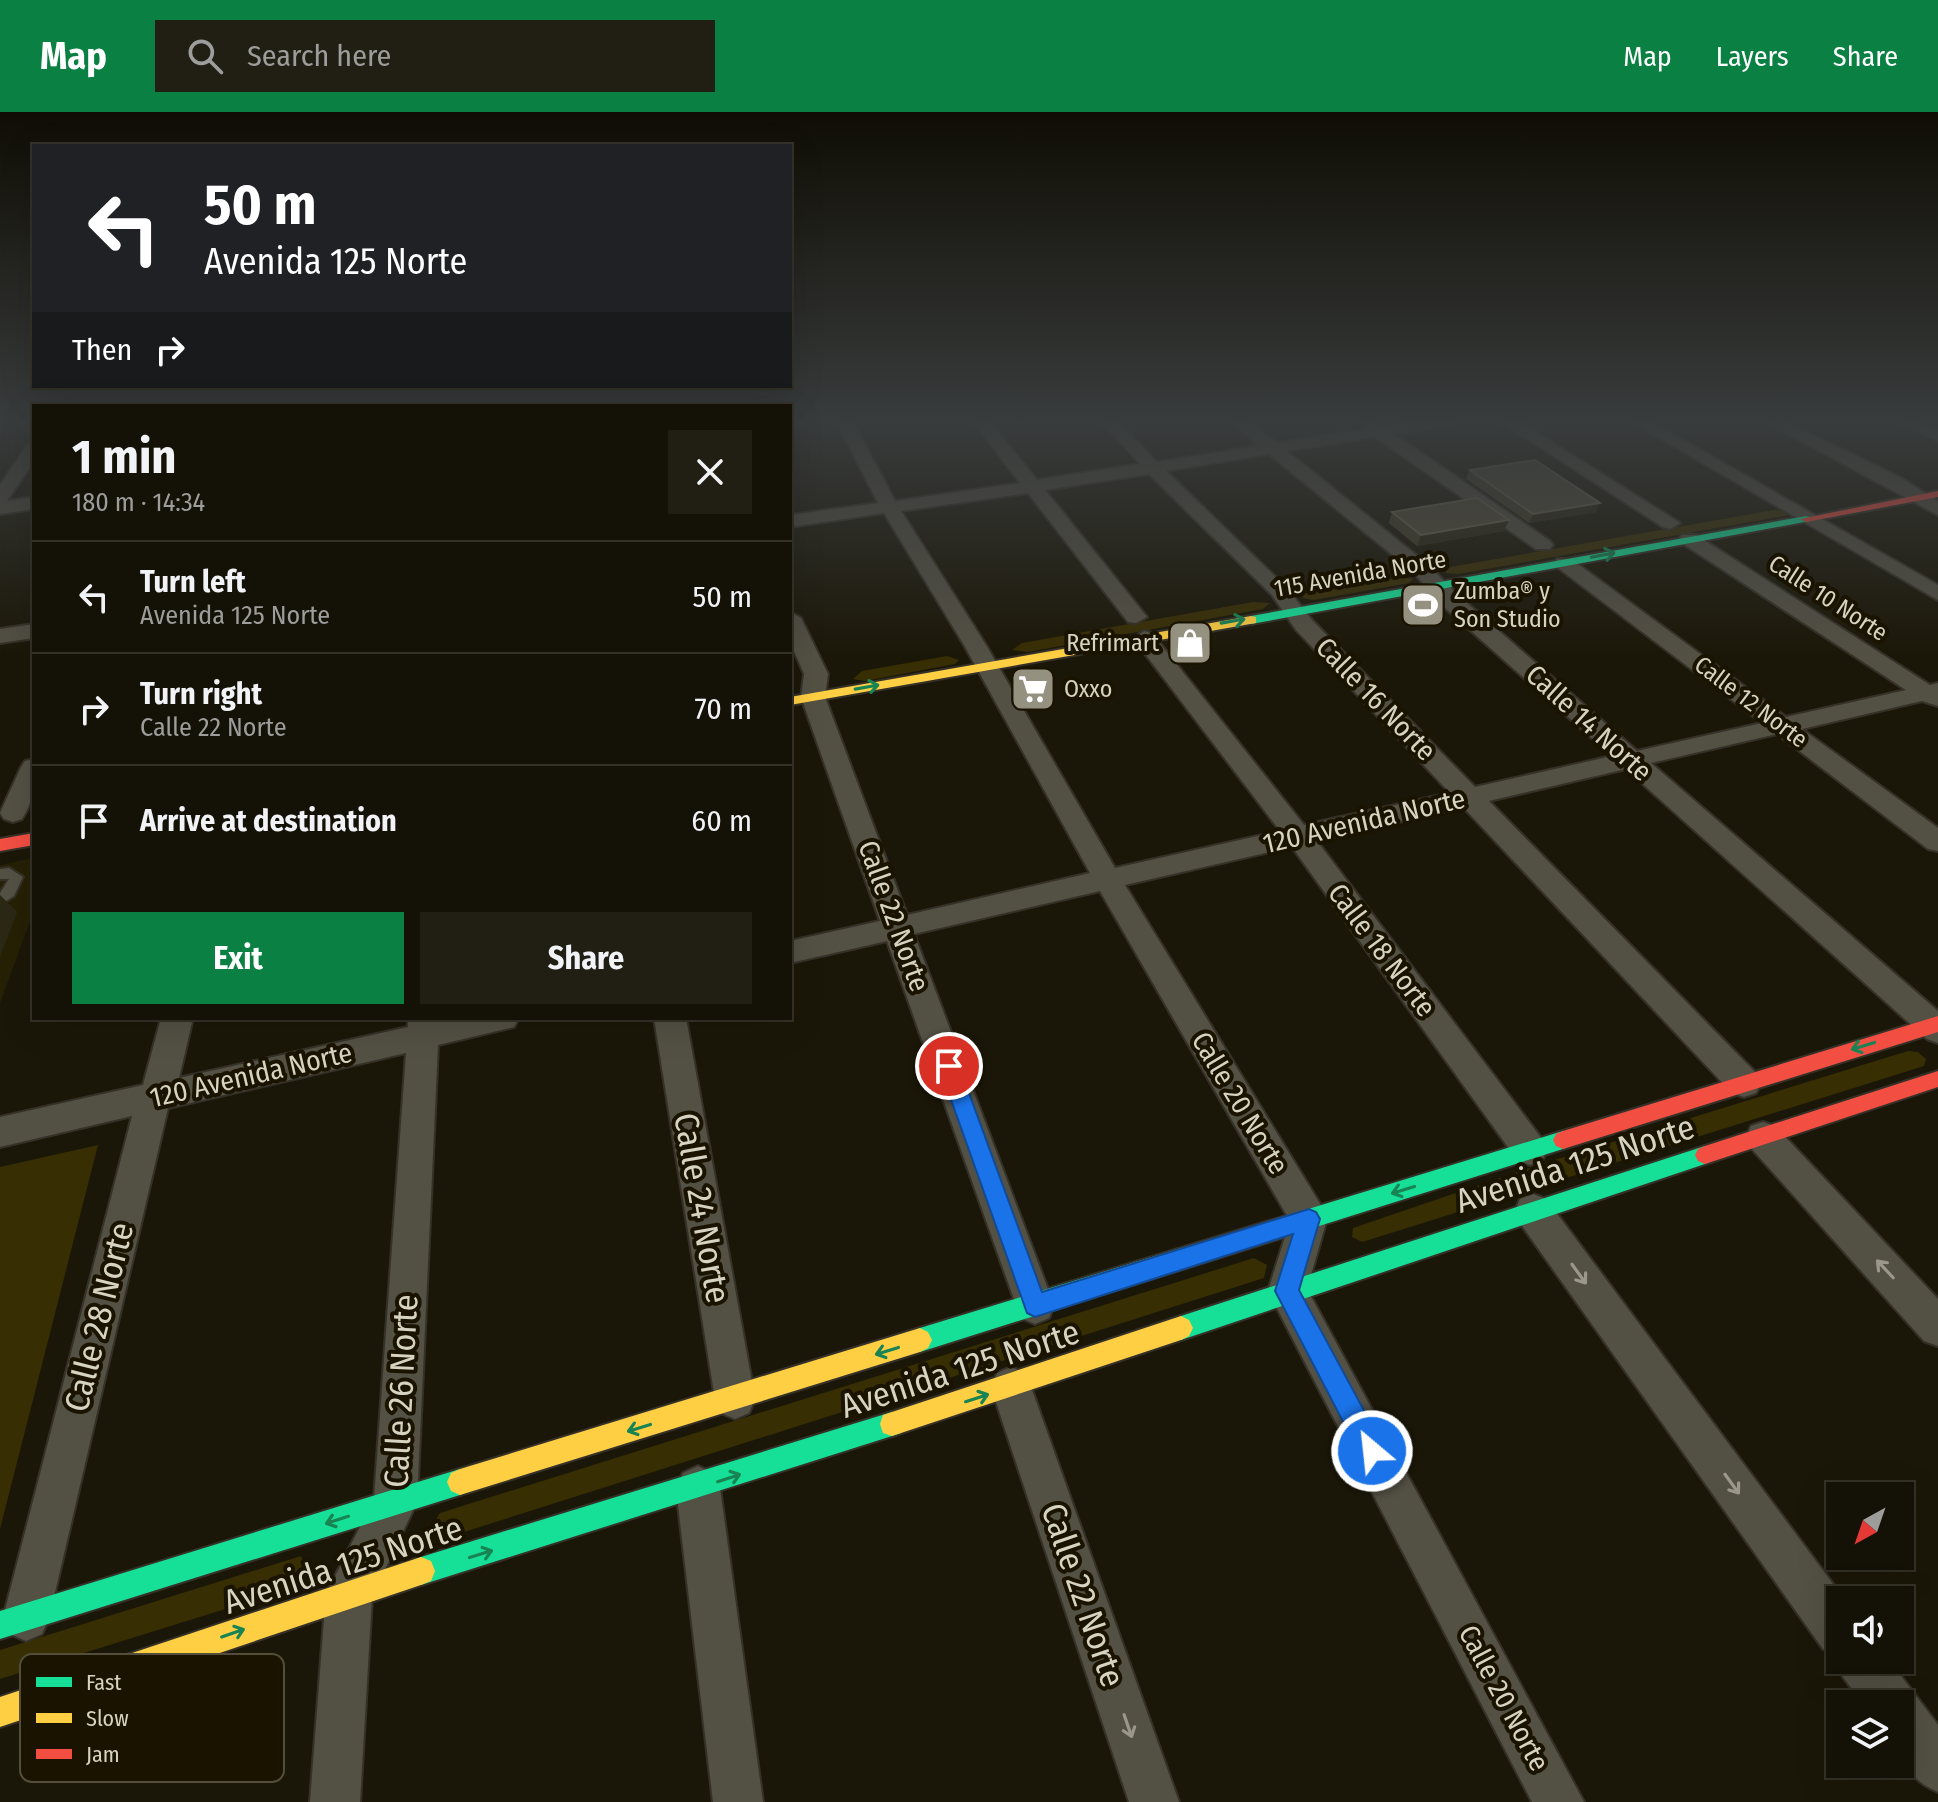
<!DOCTYPE html>
<html lang="en">
<head>
<meta charset="utf-8">
<style>
  :root { --surface:#141106; --page:#211f14; --text:#f1f3f6; --muted:#9d9d9b; --line:#333128; --accent:#0b8043 }
  body { margin:0; font-family:"Fira Sans Condensed",sans-serif; background:var(--page); color:var(--text); height:100vh; display:flex; flex-direction:column; font-size:30px; white-space:nowrap }
  * { box-sizing:border-box; margin:0 }
  p { font-size:26px; color:var(--muted) }
  .icon { flex:none; width:44px; height:44px; fill:none; stroke:currentColor; stroke-width:2; stroke-linecap:round; stroke-linejoin:round }
  .map { position:relative; flex:1; overflow:hidden }
  .drawer { position:absolute; left:32px; top:292px; width:760px; height:616px; display:flex; flex-direction:column; background:var(--surface); border-radius:0px; box-shadow:0 8px 32px #0002,0 0 0 2px var(--line) }
  .drawer>* { flex:none }
  .top-card { position:absolute; left:32px; top:32px; width:760px; height:244px; border-radius:0px; box-shadow:0 8px 32px #0002,0 0 0 2px var(--line); background:#202124; color:#fff; overflow:hidden }
  .needle { width:52px; rotate:220deg }
  .controls { position:absolute; left:1826px; top:1370px; display:grid; gap:16px }
  .controls a { display:grid; place-items:center; width:88px; height:88px; border-radius:0px; background:var(--surface); box-shadow:0 8px 32px #0002,0 0 0 2px var(--line); font-size:40px }
  .pin { position:absolute; display:grid; place-items:center; width:68px; height:68px; color:#fff; margin:-34px; border:4px solid #fff; border-radius:50%; box-shadow:0 2px 8px #0007 }
  .me { position:absolute; width:88px; margin:-44px; rotate:332deg; stroke-linejoin:round; filter:drop-shadow(0 0 6px #0008) }
  .turn { display:flex; align-items:center; gap:28px; height:168px; padding:0 40px; font-size:36px }
  .turn .icon { width:104px; height:104px; stroke-width:2.5 }
  .turn b { display:block; font-size:56px; line-height:68px }
  .then { display:flex; align-items:center; height:76px; padding:0 40px; background:#0003; gap:16px; font-size:30px }
  .round { display:grid; place-items:center; flex:none; width:84px; height:84px; border-radius:0px; background:var(--page) }
  .head { display:flex; align-items:center; justify-content:space-between; height:136px; padding:0 40px }
  h1 { font-size:48px; font-weight:700; line-height:60px }
  .cta { display:flex; gap:16px; margin-top:auto; padding:16px 40px }
  .cta a { flex:1; height:92px; border-radius:0px; background:var(--accent); color:#fff; font-size:32px; font-weight:700; line-height:92px; text-align:center }
  .cta a+a { background:var(--page); color:var(--text) }
  ul { padding:0; list-style:none }
  li { display:flex; align-items:center; gap:24px; height:112px; padding:0 40px; border-top:2px solid var(--line) }
  li div { flex:1 }
  li b { display:block; font-size:30px }
  li em { font-style:normal }
  header { display:flex; align-items:center; gap:48px; box-sizing:border-box; height:112px; padding:0 40px; background:var(--accent); color:#fff }
  header strong { font-size:38px }
  nav { display:flex; gap:44px; margin-inline-start:auto; font-size:28px }
  .search { width:560px; height:72px; background:var(--page); display:flex; align-items:center; gap:20px; box-sizing:border-box; padding:0 28px; border-radius:0px; color:var(--muted); font-size:30px }
  .map>svg:first-child { display:block }
  .built { fill:#262005 }
  .green { fill:#382e04 }
  .lines { fill:none; stroke-linecap:round; stroke-linejoin:round }
  .lane-casing { stroke:#353128; stroke-width:4 }
  .street-casing { stroke:#353128; stroke-width:4 }
  .fast-casing { stroke:#353128; stroke-width:4 }
  .slow-casing { stroke:#353128; stroke-width:4 }
  .jam-casing { stroke:#353128; stroke-width:4 }
  .lane { fill:#535044; fill-rule:evenodd }
  .street { fill:#535044; fill-rule:evenodd }
  .fast { fill:#16e098; fill-rule:evenodd }
  .slow { fill:#ffcf43; fill-rule:evenodd }
  .jam { fill:#f24e42; fill-rule:evenodd }
  .wall { fill:#423e2b }
  .shaded-wall { fill:#2c2816 }
  .building { fill:#524e3c; stroke:#676351; stroke-width:2 }
  .oneway { stroke:#188454 }
  .oneway2 { stroke:#9c9889 }
  .route { fill:#1a73e8; stroke:#114b97; stroke-width:2 }
  .labels { text-anchor:middle; dominant-baseline:central; stroke-width:8; stroke-linejoin:round; paint-order:stroke }
  .far-street-label { font-size:24px; fill:#d7d3c2; stroke:#1a1300 }
  .far-poi-label { font-size:24px; fill:#d7d3c2; stroke:#1a1300; text-anchor:start }
  .street-label { font-size:28px; fill:#d7d3c2; stroke:#1a1300 }
  .near-street-label { font-size:34px; fill:#d7d3c2; stroke:#1a1300 }
  .key { fill:#1a1300; stroke:#534d3a; stroke-width:2 }
  .key-label { font-size:22px; fill:#d7d3c2 }
</style>
</head>
<body>
<header>
<strong>Map</strong>
<div class="search"><svg class="icon" aria-label="search" viewBox="0 0 24 24"><circle cx="10" cy="10" r="6"/><path d="M15 15l6 6"/></svg>Search here</div>
<nav><a>Map</a><a>Layers</a><a>Share</a></nav>
</header>
<div class="map">
<svg width="1938" height="1690" viewBox="0 0 1938 1690">
  <rect width="100%" height="100%" fill="#1b1708"/>
  <path class="built" d="M 34,746 L 34,799 L 0,891 L 0,753 Z"/>
  <g class="green">
    <path d="M 1774,398 L 1788,399 L 1790,403 L 1458,462 L 1445,461 L 1450,455 Z"/>
    <path d="M 1402,465 L 1413,467 L 1409,471 L 1314,488 L 1302,486 L 1306,481 Z"/>
    <path d="M 1253,490 L 1270,491 L 1263,497 L 1028,540 L 1012,538 L 1022,531 Z"/>
    <path d="M 947,544 L 959,548 L 955,552 L 865,569 L 853,567 L 862,559 Z"/>
    <path d="M 1908,939 L 1918,940 L 1926,947 L 1924,954 L 1362,1130 L 1352,1125 L 1353,1116 L 1535,1054 Z"/>
    <path d="M 98,1033 L 0,1417 L 0,1055 Z"/>
    <path d="M 1254,1146 L 1267,1153 L 1264,1166 L 439,1428 L 429,1418 L 440,1401 Z"/>
    <path d="M 301,1444 L 307,1460 L 296,1475 L 0,1567 L 0,1538 Z"/>
  </g>
  <g class="lines">
    <g class="lane-casing">
      <path id="lane" d="M 9,756 L 23,765 L 14,784 L 0,793 L 0,781 L 9,767 L 0,767 L 0,757 Z"/>
    </g>
    <g class="street-casing">
      <g id="street">
        <path d="M 836,308 L 852,308 L 895,389 L 1020,371 L 972,308 L 988,308 L 1037,368 L 1140,352 L 1100,308 L 1117,308 L 1157,350 L 1259,334 L 1230,308 L 1248,308 L 1277,331 L 1364,317 L 1364,310 L 1370,309 L 1381,314 L 1423,308 L 1460,308 L 1452,313 L 1394,322 L 1550,429 L 1553,433 L 1550,437 L 1536,437 L 1375,325 L 1287,339 L 1426,451 L 1460,485 L 1637,639 L 1762,611 L 1557,455 L 1554,451 L 1557,447 L 1571,447 L 1786,605 L 1906,578 L 1682,431 L 1679,427 L 1682,423 L 1696,423 L 1930,573 L 1938,571 L 1938,594 L 1922,589 L 1802,617 L 1938,716 L 1938,739 L 1928,737 L 1777,622 L 1651,651 L 1938,899 L 1938,931 L 1927,927 L 1626,657 L 1489,689 L 1756,961 L 1761,971 L 1756,981 L 1744,985 L 1732,981 L 1463,695 L 1317,729 L 1542,1027 L 1547,1038 L 1542,1049 L 1530,1053 L 1518,1049 L 1292,735 L 1125,773 L 1322,1095 L 1327,1107 L 1307,1177 L 1584,1690 L 1532,1690 L 1268,1179 L 1290,1109 L 1100,779 L 914,822 L 1054,1193 L 1049,1206 L 1035,1212 L 1021,1206 L 1016,1193 L 887,829 L 790,851 L 790,829 L 880,809 L 801,585 L 804,562 L 790,530 L 790,500 L 801,506 L 828,562 L 825,585 L 907,803 L 1090,761 L 964,533 L 884,401 L 790,415 L 790,403 L 878,391 ZM 1269,342 L 1412,459 L 1444,495 L 1612,644 L 1475,675 L 1312,508 L 1286,475 L 1166,359 ZM 1149,362 L 1272,483 L 1296,518 L 1450,681 L 1304,713 L 1152,521 L 1144,519 L 1133,526 L 1280,719 L 1115,756 L 986,533 L 901,399 L 1028,381 L 1128,510 L 1136,511 L 1147,505 L 1045,378 Z"/>
        <path d="M 1498,308 L 1517,308 L 1680,411 L 1670,417 L 1663,415 Z"/>
        <path d="M 1629,308 L 1648,308 L 1938,473 L 1938,488 Z"/>
        <path d="M 1762,308 L 1782,308 L 1901,366 L 1938,389 L 1938,403 Z"/>
        <path d="M 1893,308 L 1914,308 L 1938,318 L 1938,329 Z"/>
        <path d="M 34,331 L 34,349 L 7,389 L 34,385 L 34,397 L 0,402 L 0,373 L 28,332 Z"/>
        <path d="M 34,512 L 34,526 L 0,531 L 0,517 Z"/>
        <path d="M 34,647 C 34,670 35,687 22,707 L 13,710 L 4,707 L 0,701 L 21,655 L 25,649 Z"/>
        <path d="M 161,906 L 193,906 L 179,966 L 408,915 L 408,906 L 519,906 L 514,915 L 438,933 L 417,1390 L 372,1485 L 360,1690 L 310,1690 L 326,1482 L 374,1387 L 406,941 L 168,996 L 49,1506 L 42,1522 L 26,1529 L 10,1522 L 3,1506 L 132,1004 L 0,1035 L 0,1005 L 143,973 Z"/>
        <path d="M 654,906 L 686,906 L 755,1287 L 749,1301 L 735,1307 L 721,1301 L 715,1287 Z"/>
        <path d="M 1763,1010 L 1775,1014 L 1938,1187 L 1938,1234 L 1924,1229 L 1751,1036 L 1746,1025 L 1751,1014 Z"/>
        <path d="M 1533,1082 L 1546,1087 L 1845,1488 L 1840,1488 L 1840,1548 L 1889,1548 L 1938,1613 L 1938,1680 C 1895,1662 1900,1632 1900,1592 L 1863,1592 L 1843,1565 L 1836,1548 L 1838,1543 L 1823,1537 L 1520,1111 L 1515,1099 L 1520,1087 Z"/>
        <path d="M 1011,1255 L 1025,1261 L 1031,1275 L 1179,1690 L 1129,1690 L 991,1275 L 997,1261 Z"/>
        <path d="M 698,1354 L 713,1361 L 720,1376 L 763,1690 L 713,1690 L 676,1376 L 683,1361 Z"/>
      </g>
    </g>
    <g class="fast-casing">
      <g id="fast">
        <path d="M 1806,404 L 1810,405 L 1810,409 L 1251,512 L 1244,508 L 1251,504 Z"/>
        <path d="M 1563,1019 L 1570,1022 L 1573,1028 L 1570,1034 L 1563,1037 L 920,1240 L 912,1236 L 908,1228 L 912,1220 L 920,1216 Z"/>
        <path d="M 1705,1034 L 1712,1037 L 1715,1043 L 1712,1049 L 1705,1052 L 1181,1228 L 1173,1224 L 1169,1216 L 1173,1208 L 1181,1204 Z"/>
        <path d="M 892,1300 L 901,1303 L 904,1312 L 901,1321 L 892,1324 L 421,1473 L 411,1469 L 407,1459 L 411,1449 L 421,1445 Z"/>
        <path d="M 460,1357 L 469,1361 L 473,1370 L 469,1379 L 460,1383 L 0,1527 L 0,1499 Z"/>
      </g>
    </g>
    <g class="slow-casing">
      <g id="slow">
        <path d="M 1251,504 L 1256,505 L 1256,511 L 790,593 L 790,585 Z"/>
        <path d="M 1181,1204 L 1189,1208 L 1193,1216 L 1189,1224 L 1181,1228 L 892,1324 L 883,1321 L 880,1312 L 883,1303 L 892,1300 Z"/>
        <path d="M 920,1216 L 928,1220 L 932,1228 L 928,1236 L 920,1240 L 460,1383 L 451,1379 L 447,1370 L 451,1361 L 460,1357 Z"/>
        <path d="M 421,1445 L 431,1449 L 435,1459 L 431,1469 L 421,1473 L 0,1615 L 0,1585 Z"/>
      </g>
    </g>
    <g class="jam-casing">
      <g id="jam">
        <path d="M 1938,379 L 1938,385 L 1806,410 L 1800,407 Z"/>
        <path d="M 34,721 L 34,733 L 0,739 L 0,727 Z"/>
        <path d="M 1938,904 L 1938,920 L 1563,1037 L 1556,1034 L 1553,1028 L 1556,1022 L 1563,1019 Z"/>
        <path d="M 1938,959 L 1938,975 L 1705,1052 L 1698,1049 L 1695,1043 L 1698,1037 L 1705,1034 Z"/>
      </g>
    </g>
    <use href="#lane" class="lane"/>
    <use href="#street" class="street"/>
    <use href="#fast" class="fast"/>
    <use href="#slow" class="slow"/>
    <use href="#jam" class="jam"/>
  </g>
  <g class="wall">
    <path d="M 1470,358 L 1596,400 L 1529,411 L 1466,367 Z"/>
    <path d="M 1392,400 L 1509,408 L 1504,419 L 1417,434 L 1389,411 Z"/>
  </g>
  <g class="shaded-wall">
    <path d="M 1600,391 L 1596,400 L 1529,411 L 1533,402 Z"/>
    <path d="M 1509,408 L 1504,419 L 1417,434 L 1421,423 Z"/>
    <path d="M 0,783 L 17,800 L 0,845 Z"/>
  </g>
  <g class="building">
    <path d="M 1535,348 L 1600,391 L 1533,402 L 1470,358 Z"/>
    <path d="M 1477,386 L 1509,408 L 1421,423 L 1392,400 Z"/>
  </g>
  <defs><path id="oneway-shaft" d="M-6 0H5M1.5-3L5.5 0L1.5 3" fill="none" stroke-width="1.6" stroke-linecap="round" stroke-linejoin="round" transform="scale(2)"/></defs>
  <g class="oneway">
    <use href="#oneway-shaft" transform="translate(1603 443) rotate(-11)"/>
    <use href="#oneway-shaft" transform="translate(1233 509) rotate(-10)"/>
    <use href="#oneway-shaft" transform="translate(867 575) rotate(-10)"/>
    <use href="#oneway-shaft" transform="translate(1863 934) rotate(163)"/>
    <use href="#oneway-shaft" transform="translate(1403 1078) rotate(163)"/>
    <use href="#oneway-shaft" transform="translate(887 1239) rotate(163)"/>
    <use href="#oneway-shaft" transform="translate(977 1286) rotate(-18)"/>
    <use href="#oneway-shaft" transform="translate(639 1316) rotate(163)"/>
    <use href="#oneway-shaft" transform="translate(729 1366) rotate(-18)"/>
    <use href="#oneway-shaft" transform="translate(337 1408) rotate(162)"/>
    <use href="#oneway-shaft" transform="translate(481 1442) rotate(-17)"/>
    <use href="#oneway-shaft" transform="translate(233 1521) rotate(-19)"/>
  </g>
  <g class="oneway2">
    <use href="#oneway-shaft" transform="translate(1885 1157) rotate(-133)"/>
    <use href="#oneway-shaft" transform="translate(1579 1162) rotate(54)"/>
    <use href="#oneway-shaft" transform="translate(1732 1372) rotate(54)"/>
    <use href="#oneway-shaft" transform="translate(1128 1614) rotate(71)"/>
  </g>
  <linearGradient id="sky" x2="0" y2="1"><stop stop-color="#0f0d04"/><stop offset="0.57" stop-color="#393c3d"/><stop offset="1" stop-color="#393c3d" stop-opacity="0"/></linearGradient>
  <rect width="1938" height="544" fill="url(#sky)"/>
  <path class="route" d="M 949,946 L 956,948 L 959,954 L 1042,1180 L 1309,1097 L 1316,1100 L 1320,1107 L 1299,1178 L 1381,1330 L 1385,1339 L 1381,1348 L 1372,1352 L 1363,1348 L 1275,1179 L 1293,1122 L 1035,1205 L 1027,1201 L 939,954 L 942,948 Z"/>
  <defs>
    <g id="stadium-square" transform="scale(2.3)"><rect x="-9" y="-9" width="18" height="18" rx="4" fill="#959181" stroke="#1a1300"/><path d="M0-5a6.5 5 0 1 0 0 10a6.5 5 0 1 0 0-10ZM-3.5-1.8h7v3.6h-7Z" fill="#fff"/></g>
    <g id="shop-square" transform="scale(2.3)"><rect x="-9" y="-9" width="18" height="18" rx="4" fill="#959181" stroke="#1a1300"/><path d="M-5-2.5h2.3a2.7 3.5 0 0 1 5.4 0H5L5.5 6h-11ZM-1.5-2.5h3a1.5 2.3 0 0 0-3 0Z" fill="#fff"/></g>
    <g id="supermarket-square" transform="scale(2.3)"><rect x="-9" y="-9" width="18" height="18" rx="4" fill="#959181" stroke="#1a1300"/><path d="M-6-5.5h2.5l.6 2H6L4.5 2H-2.5L-4.4-4H-6ZM-1.5 3.2a1.3 1.3 0 1 0 .1 0ZM3 3.2a1.3 1.3 0 1 0 .1 0Z" fill="#fff"/></g>
  </defs>
  <g fill-rule="evenodd">
    <use href="#stadium-square" x="1423" y="493"/>
    <use href="#shop-square" x="1190" y="531"/>
    <use href="#supermarket-square" x="1033" y="577"/>
  </g>
  <g class="labels">
    <g class="far-street-label">
      <text transform="translate(1360 462) rotate(-10)">115 Avenida Norte</text>
      <text transform="translate(1828 486) rotate(33)">Calle 10 Norte</text>
      <text transform="translate(1751 590) rotate(37)">Calle 12 Norte</text>
    </g>
    <g class="far-poi-label">
      <text x="1454" y="479">Zumba® y<tspan x="1454" dy="28">Son Studio</tspan></text>
      <text x="1159" y="531" text-anchor="end">Refrimart</text>
      <text x="1064" y="577">Oxxo</text>
    </g>
    <g class="street-label">
      <text transform="translate(1376 587) rotate(46)">Calle 16 Norte</text>
      <text transform="translate(1589 611) rotate(42)">Calle 14 Norte</text>
      <text transform="translate(1364 709) rotate(-13)">120 Avenida Norte</text>
      <text transform="translate(894 804) rotate(70)">Calle 22 Norte</text>
      <text transform="translate(1382 838) rotate(53)">Calle 18 Norte</text>
      <text transform="translate(251 963) rotate(-13)">120 Avenida Norte</text>
      <text transform="translate(1240 991) rotate(59)">Calle 20 Norte</text>
      <text transform="translate(1504 1586) rotate(62)">Calle 20 Norte</text>
    </g>
    <g class="near-street-label">
      <text transform="translate(1575 1052) rotate(-18)">Avenida 125 Norte</text>
      <text transform="translate(702 1096) rotate(80)">Calle 24 Norte</text>
      <text transform="translate(99 1205) rotate(-76)">Calle 28 Norte</text>
      <text transform="translate(960 1257) rotate(-18)">Avenida 125 Norte</text>
      <text transform="translate(401 1279) rotate(-87)">Calle 26 Norte</text>
      <text transform="translate(343 1453) rotate(-18)">Avenida 125 Norte</text>
      <text transform="translate(1083 1483) rotate(71)">Calle 22 Norte</text>
    </g>
  </g>
  <rect x="20" y="1542" width="264" height="128" rx="12" class="key"/>
  <rect x="36" y="1565" width="36" height="10" fill="#16e098"/>
  <rect x="36" y="1601" width="36" height="10" fill="#ffcf43"/>
  <rect x="36" y="1637" width="36" height="10" fill="#f24e42"/>
  <g class="key-label">
    <text x="86" y="1578">Fast</text>
    <text x="86" y="1614">Slow</text>
    <text x="86" y="1650">Jam</text>
  </g>
</svg>
<div class="controls">
<a><svg class="needle" viewBox="-14 -14 28 28"><path d="M0-13l5 13h-10z" fill="#e53935"/><path d="M0 13l5-13h-10z" fill="#9d9d9b"/></svg></a>
<a><svg class="icon" aria-label="sound" viewBox="0 0 24 24"><path d="M4 9h4l5-4v14l-5-4H4zM17 9q2 3 0 6"/></svg></a>
<a><svg class="icon" aria-label="layers" viewBox="0 0 24 24"><path d="M12 4l9 5-9 5-9-5zM3 14l9 5 9-5"/></svg></a>
</div>
<div class="pin" style="left:949px;top:954px;background:#d93025"><svg class="icon" aria-label="arrive" viewBox="0 0 24 24"><path d="M6 21V4h12l-3 4 3 4H6"/></svg></div>
<svg class="me" style="left:1372px;top:1339px" viewBox="-20 -20 40 40"><circle r="17" fill="#1a73e8" stroke="#fff" stroke-width="3"/><path d="M0-11L8 9 0 5-8 9z" fill="#fff"/></svg>
<div class="top-card">
<div class="turn"><svg class="icon" aria-label="left" viewBox="0 0 24 24"><path d="M17 20v-9H6M10 6l-5 5 5 5"/></svg><div><b>50 m</b>Avenida 125 Norte</div></div>
<div class="then">Then<svg class="icon" aria-label="right" viewBox="0 0 24 24"><path d="M7 20v-9h11M14 6l5 5-5 5"/></svg></div>
</div>
<section class="drawer">
<div class="head"><div><h1>1 min</h1><p>180 m · 14:34</p></div><a class="round"><svg class="icon" aria-label="close" viewBox="0 0 24 24"><path d="M6 6l12 12M18 6L6 18"/></svg></a></div>
<ul>
<li><svg class="icon" aria-label="left" viewBox="0 0 24 24"><path d="M17 20v-9H6M10 6l-5 5 5 5"/></svg><div><b>Turn left</b><p>Avenida 125 Norte</p></div><em>50 m</em></li>
<li><svg class="icon" aria-label="right" viewBox="0 0 24 24"><path d="M7 20v-9h11M14 6l5 5-5 5"/></svg><div><b>Turn right</b><p>Calle 22 Norte</p></div><em>70 m</em></li>
<li><svg class="icon" aria-label="arrive" viewBox="0 0 24 24"><path d="M6 21V4h12l-3 4 3 4H6"/></svg><div><b>Arrive at destination</b></div><em>60 m</em></li>
</ul>
<div class="cta"><a>Exit</a><a>Share</a></div>
</section>
</div>
</body>
</html>
